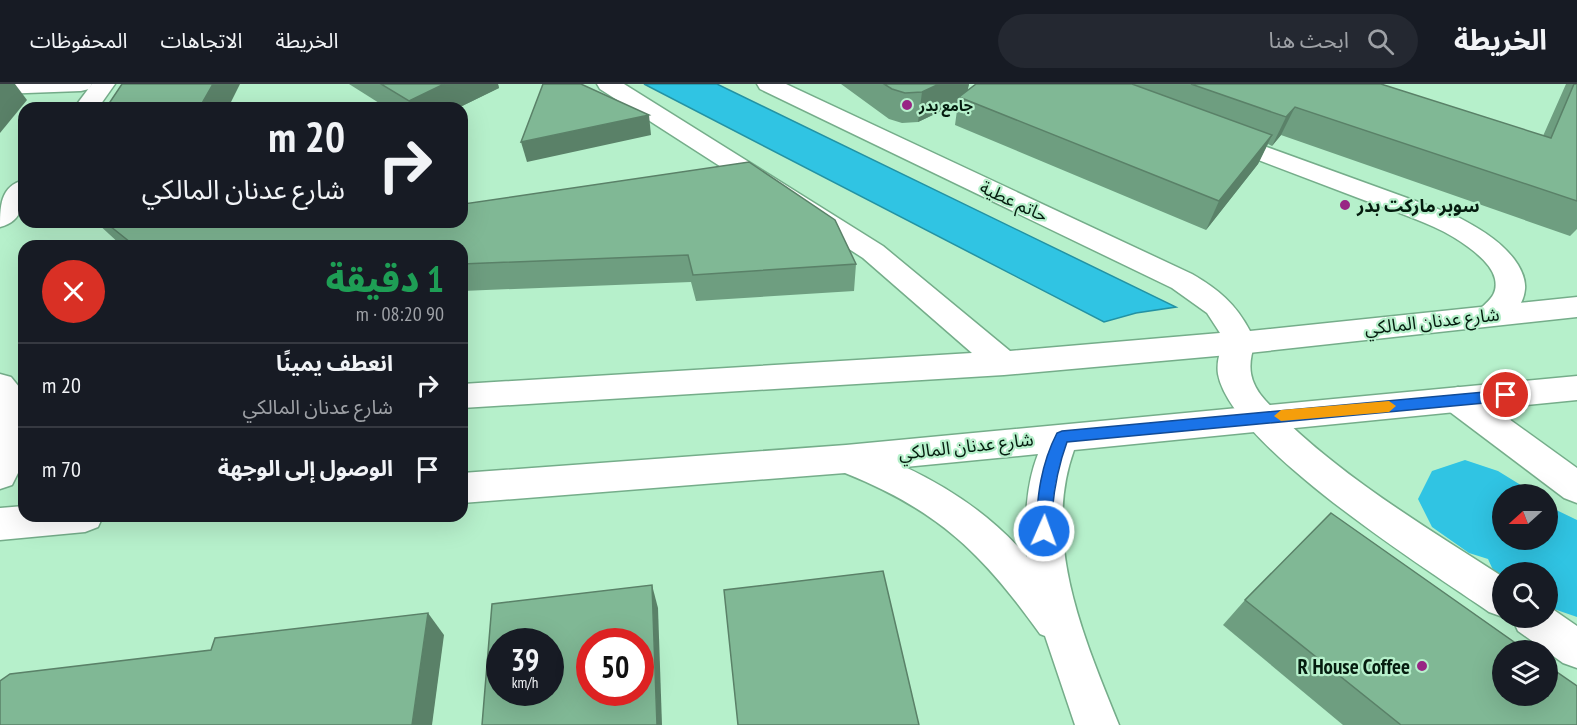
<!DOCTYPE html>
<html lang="ar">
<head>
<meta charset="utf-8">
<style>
  :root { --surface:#171b24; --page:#242831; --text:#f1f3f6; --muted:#9ea1a6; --line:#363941 }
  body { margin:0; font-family:"PT Sans Narrow","Noto Sans Arabic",sans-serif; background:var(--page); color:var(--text); direction:rtl; height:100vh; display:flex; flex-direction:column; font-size:22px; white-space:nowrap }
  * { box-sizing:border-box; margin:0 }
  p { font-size:20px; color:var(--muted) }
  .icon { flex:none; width:33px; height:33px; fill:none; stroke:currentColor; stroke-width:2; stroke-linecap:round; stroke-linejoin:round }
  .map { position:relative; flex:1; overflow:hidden; direction:ltr }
  .panel { position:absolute; left:18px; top:156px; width:450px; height:282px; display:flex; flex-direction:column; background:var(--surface); border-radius:18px; box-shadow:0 6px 24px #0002; direction:rtl }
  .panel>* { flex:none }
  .top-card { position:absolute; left:18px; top:18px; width:450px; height:126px; border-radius:18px; box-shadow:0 6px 24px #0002; direction:rtl; background:#171b24; color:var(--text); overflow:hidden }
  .needle { width:39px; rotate:249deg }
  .buttons { position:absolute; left:1492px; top:400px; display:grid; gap:12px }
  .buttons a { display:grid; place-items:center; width:66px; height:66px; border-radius:50%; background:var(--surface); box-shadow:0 6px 24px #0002; font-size:30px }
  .speed { position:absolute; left:486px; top:544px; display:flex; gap:12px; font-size:30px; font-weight:700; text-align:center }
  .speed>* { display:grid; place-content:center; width:78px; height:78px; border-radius:50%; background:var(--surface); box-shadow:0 6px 24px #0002; line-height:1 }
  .speed small { font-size:15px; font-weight:400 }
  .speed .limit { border:9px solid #d22; background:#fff; color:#111 }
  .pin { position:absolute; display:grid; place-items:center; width:51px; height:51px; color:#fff; margin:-26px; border:3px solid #fff; border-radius:50%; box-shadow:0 2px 6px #0007 }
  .me { position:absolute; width:66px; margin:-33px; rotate:2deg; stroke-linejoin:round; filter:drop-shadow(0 0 4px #0008) }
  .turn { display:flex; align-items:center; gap:21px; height:126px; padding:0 24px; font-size:27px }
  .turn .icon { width:78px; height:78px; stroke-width:2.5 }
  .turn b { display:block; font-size:42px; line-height:51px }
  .round { display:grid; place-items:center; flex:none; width:63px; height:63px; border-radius:32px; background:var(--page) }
  .headline { display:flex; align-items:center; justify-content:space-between; height:102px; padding:0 24px }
  h1 { font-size:36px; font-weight:800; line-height:45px; color:#1e9e55 }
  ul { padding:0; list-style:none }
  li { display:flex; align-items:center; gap:18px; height:84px; padding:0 24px; border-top:2px solid var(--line) }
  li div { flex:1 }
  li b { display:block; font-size:22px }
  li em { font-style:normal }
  header { display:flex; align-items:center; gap:36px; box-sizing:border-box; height:84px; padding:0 30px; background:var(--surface); border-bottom:2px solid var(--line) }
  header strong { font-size:28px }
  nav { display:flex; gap:33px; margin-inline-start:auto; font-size:21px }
  .search { width:420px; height:54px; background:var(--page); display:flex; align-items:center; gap:15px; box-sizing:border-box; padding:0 21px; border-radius:33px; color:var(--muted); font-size:22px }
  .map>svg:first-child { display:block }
  .water { fill:#30c4e3; stroke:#2392a3; stroke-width:1.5 }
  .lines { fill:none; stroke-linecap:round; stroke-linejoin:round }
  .river { fill:#30c4e3; fill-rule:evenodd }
  .street-casing { stroke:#75ad8a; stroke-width:3 }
  .secondary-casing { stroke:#75ad8a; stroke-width:3 }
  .street { fill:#fff; fill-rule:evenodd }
  .secondary { fill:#fff; fill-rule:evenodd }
  .wall { fill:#6e9e80 }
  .shaded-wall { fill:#5a8168 }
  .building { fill:#80b895; stroke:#5a8168; stroke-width:1.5; fill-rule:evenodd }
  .route { fill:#1a73e8; stroke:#114b97; stroke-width:1.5 }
  .slow { fill:#f59e0b }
  .poi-dot { fill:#982684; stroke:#b6f0cb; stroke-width:2 }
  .labels { text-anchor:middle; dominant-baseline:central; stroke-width:4.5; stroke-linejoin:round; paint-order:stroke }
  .far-poi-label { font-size:15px; font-weight:bold; fill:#051c0f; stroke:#b6f0cb; text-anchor:start }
  .street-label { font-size:18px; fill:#051c0f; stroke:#b6f0cb }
  .poi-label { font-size:18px; font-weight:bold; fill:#051c0f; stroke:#b6f0cb; text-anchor:start }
  .near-poi-label { font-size:21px; font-weight:bold; fill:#051c0f; stroke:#b6f0cb; text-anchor:end }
</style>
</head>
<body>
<header>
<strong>الخريطة</strong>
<div class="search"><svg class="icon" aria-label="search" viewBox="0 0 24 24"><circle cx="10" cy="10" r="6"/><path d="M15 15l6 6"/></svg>ابحث هنا</div>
<nav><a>الخريطة</a><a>الاتجاهات</a><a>المحفوظات</a></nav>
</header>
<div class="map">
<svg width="1577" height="641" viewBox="0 0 1577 641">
  <rect width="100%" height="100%" fill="#b6f0cb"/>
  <path class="water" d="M 644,0 L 717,0 L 1176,223 L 1136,229 L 1104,238 Z"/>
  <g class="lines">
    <path class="river" d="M 1465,376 L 1498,387 L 1537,411 L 1503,411 L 1503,456 L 1548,456 L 1548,422 L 1577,436 L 1577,533 L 1548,523 L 1548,489 L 1503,489 L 1503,493 L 1493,486 L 1488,475 L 1469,469 L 1432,443 L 1418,415 L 1432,387 Z"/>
    <g class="street-casing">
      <g id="street">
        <path d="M 0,0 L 92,0 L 89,5 L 81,7 L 0,10 Z"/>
        <path d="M 1220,46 L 1454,131 C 1475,142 1499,155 1514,175 C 1520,183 1526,195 1525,205 C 1523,228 1500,246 1479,239 L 1475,232 C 1483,218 1499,215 1495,195 C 1491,174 1452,151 1434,143 C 1410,132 1385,124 1361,115 C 1311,96 1261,77 1211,58 L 1208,53 L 1211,48 Z"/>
        <path d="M 1239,248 L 1250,251 L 1255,259 C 1247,282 1249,298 1265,316 C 1333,388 1421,440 1503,493 L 1503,533 L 1489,528 C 1427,485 1231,362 1218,290 C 1216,277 1221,262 1228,251 Z"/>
        <path d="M 1458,303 L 1470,307 L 1577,384 L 1577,419 L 1564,414 L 1446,325 L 1442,316 L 1446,307 Z"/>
        <path d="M 1548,522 L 1577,542 L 1577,584 L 1563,579 L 1518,547 L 1512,534 L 1548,534 Z"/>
      </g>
    </g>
    <g class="secondary-casing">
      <g id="secondary">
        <path d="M 92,0 L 115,0 L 98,24 L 74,24 Z"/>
        <path d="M 597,0 L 624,0 L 883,162 L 1010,267 L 1220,249 L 1207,229 L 1172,204 L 760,5 L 757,0 L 786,0 L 1192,190 C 1218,205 1236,220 1250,247 L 1577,213 L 1577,233 L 1239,270 L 1004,291 L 462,324 L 462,300 L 972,269 L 863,174 L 600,5 Z"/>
        <path d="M 24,96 C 24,117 24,137 0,143 C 0,123 0,102 24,96 Z"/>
        <path d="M 0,290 L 11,293 L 24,309 L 24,377 L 12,401 L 0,405 Z"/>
        <path d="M 1577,292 L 1577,316 L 1074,366 C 1041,458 1085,556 1119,641 L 1075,641 L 1045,552 L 1040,550 C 983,470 938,426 845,389 L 462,419 L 462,389 L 846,361 ZM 1038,370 C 1025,404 1025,437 1027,473 C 994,434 952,405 905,383 Z"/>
        <path d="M 24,422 L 24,432 L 103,432 L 98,443 L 85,448 L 0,456 L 0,424 Z"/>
      </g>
    </g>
    <use href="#street" class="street"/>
    <use href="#secondary" class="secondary"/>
  </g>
  <g class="wall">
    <path d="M 349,0 L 498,0 L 499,4 L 458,24 L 387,24 Z"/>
    <path d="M 841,0 L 969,0 L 967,7 L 976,0 L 1381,0 L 1543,52 L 1566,0 L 1577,0 L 1577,145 L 1570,152 L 1281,51 L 1272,62 L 1268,60 L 1258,80 L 1206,146 L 955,41 L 958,19 L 918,38 L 902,39 L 889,35 Z"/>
    <path d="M 462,94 L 465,101 L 468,120 L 856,180 L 854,207 L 696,217 L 691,198 L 462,207 L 462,162 L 122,162 L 96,138 L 462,138 Z"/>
    <path d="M 1245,516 L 1577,641 L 1343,641 L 1223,541 Z"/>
  </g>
  <g class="shaded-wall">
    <path d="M 0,0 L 15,0 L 27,16 L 0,49 Z"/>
    <path d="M 213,0 L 240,0 L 228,24 L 203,24 L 201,21 Z"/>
    <path d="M 444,0 L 498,0 L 499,4 L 458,24 L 411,24 L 409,17 Z"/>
    <path d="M 939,0 L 969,0 L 966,15 L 959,13 L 958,19 L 918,38 L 922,8 Z"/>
    <path d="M 1295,23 L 1281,51 L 1272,62 L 1286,33 Z"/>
    <path d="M 649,31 L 651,51 L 527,78 L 521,58 Z"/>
    <path d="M 1272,51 L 1258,80 L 1206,146 L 1219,117 Z"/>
    <path d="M 462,94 L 465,101 L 473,147 L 464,120 L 462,111 Z"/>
    <path d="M 652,501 L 658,524 L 662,641 L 657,641 Z"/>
    <path d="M 428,529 L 444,551 L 432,641 L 412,641 Z"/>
  </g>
  <g class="building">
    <path d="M 122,0 L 213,0 L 201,21 L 206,19 L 203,24 L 106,24 Z"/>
    <path d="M 381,0 L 444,0 L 409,17 Z"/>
    <path d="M 543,0 L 581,0 L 649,31 L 521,58 Z"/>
    <path d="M 884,0 L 939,0 L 922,8 L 905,9 L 892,5 Z"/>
    <path d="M 976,0 L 1132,0 L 1272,51 L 1219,117 L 959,13 Z"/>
    <path d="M 1191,0 L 1381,0 L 1551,54 L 1574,0 L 1577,0 L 1577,117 L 1295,23 L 1286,33 Z"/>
    <path d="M 749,78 L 835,136 L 856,180 L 693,191 L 688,171 L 462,180 L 462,162 L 135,162 L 105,138 L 462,138 L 462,111 L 464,120 Z"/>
    <path d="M 1331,429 L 1527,567 L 1503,567 L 1503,612 L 1548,612 L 1548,582 L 1577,602 L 1577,641 L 1401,641 L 1245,516 Z"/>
    <path d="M 883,487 L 919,641 L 738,641 L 724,506 Z"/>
    <path d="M 652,501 L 657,641 L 482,641 L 492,520 ZM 500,558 L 550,558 L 550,609 L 500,609 ZM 590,558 L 640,558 L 640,609 L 590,609 Z"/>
    <path d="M 428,529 L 412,641 L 0,641 L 0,597 L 10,590 L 211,566 L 215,554 Z"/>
  </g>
  <path class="route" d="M 1506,306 L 1513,311 L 1506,317 L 1067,358 C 1056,388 1052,415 1051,447 L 1049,451 L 1044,453 L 1038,451 L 1036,447 C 1037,412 1041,380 1057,349 L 1062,347 Z"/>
  <path class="slow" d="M 1389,317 L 1396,322 L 1389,328 L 1281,337 L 1274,332 L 1281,326 Z"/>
  <g class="poi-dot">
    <circle cx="907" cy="21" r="6"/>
    <circle cx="1345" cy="121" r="6"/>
    <circle cx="1422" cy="582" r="6"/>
  </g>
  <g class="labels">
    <g class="far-poi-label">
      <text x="919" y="21">جامع بدر</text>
    </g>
    <g class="street-label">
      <text transform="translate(1014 117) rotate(25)">حاتم عطية</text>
      <text transform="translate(1432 237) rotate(-6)">شارع عدنان المالكي</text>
      <text transform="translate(966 362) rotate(-6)">شارع عدنان المالكي</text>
    </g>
    <g class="poi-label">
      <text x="1357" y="121">سوبر ماركت بدر</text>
    </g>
    <g class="near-poi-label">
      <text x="1410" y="582">R House Coffee</text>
    </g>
  </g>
</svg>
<div class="buttons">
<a><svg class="needle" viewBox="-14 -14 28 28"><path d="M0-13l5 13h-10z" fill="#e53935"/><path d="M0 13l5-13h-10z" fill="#9ea1a6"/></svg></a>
<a><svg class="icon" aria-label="search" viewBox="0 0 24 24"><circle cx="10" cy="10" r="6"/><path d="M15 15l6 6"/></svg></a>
<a><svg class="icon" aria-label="layers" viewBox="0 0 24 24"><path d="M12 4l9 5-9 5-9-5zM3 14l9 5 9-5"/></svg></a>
</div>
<div class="speed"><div>39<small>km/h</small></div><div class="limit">50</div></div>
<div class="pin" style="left:1506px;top:311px;background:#d93025"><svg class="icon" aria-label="arrive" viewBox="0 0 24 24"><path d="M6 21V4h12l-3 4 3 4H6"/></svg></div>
<svg class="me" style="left:1044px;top:447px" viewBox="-20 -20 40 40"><circle r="17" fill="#1a73e8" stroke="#fff" stroke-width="3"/><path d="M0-11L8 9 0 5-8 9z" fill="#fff"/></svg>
<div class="top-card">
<div class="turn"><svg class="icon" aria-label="right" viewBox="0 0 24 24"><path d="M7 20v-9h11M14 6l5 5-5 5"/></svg><div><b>20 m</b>شارع عدنان المالكي</div></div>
</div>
<section class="panel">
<div class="headline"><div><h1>1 دقيقة</h1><p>90 m · 08:20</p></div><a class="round" style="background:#d93025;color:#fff"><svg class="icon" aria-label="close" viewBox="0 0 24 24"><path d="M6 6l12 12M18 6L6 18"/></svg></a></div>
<ul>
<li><svg class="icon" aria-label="right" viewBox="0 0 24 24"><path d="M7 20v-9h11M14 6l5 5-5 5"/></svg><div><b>انعطف يمينًا</b><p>شارع عدنان المالكي</p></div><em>20 m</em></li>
<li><svg class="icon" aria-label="arrive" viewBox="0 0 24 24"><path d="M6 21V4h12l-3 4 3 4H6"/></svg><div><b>الوصول إلى الوجهة</b></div><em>70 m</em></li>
</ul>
</section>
</div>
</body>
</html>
